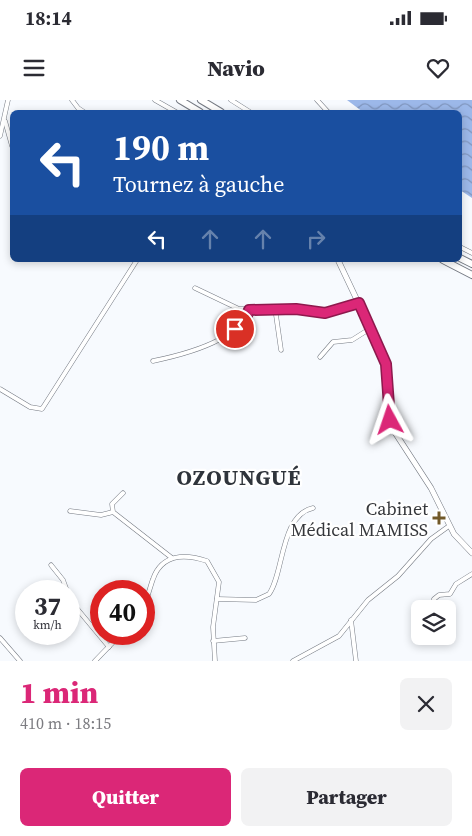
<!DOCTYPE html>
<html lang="fr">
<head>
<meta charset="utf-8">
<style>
  :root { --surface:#fff; --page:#f2f2f3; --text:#2b2b33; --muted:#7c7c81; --accent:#db2777 }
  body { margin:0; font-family:"Source Serif 4",serif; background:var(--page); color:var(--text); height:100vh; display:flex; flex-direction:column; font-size:19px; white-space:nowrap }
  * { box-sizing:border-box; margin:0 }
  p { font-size:16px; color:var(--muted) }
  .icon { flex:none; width:28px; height:28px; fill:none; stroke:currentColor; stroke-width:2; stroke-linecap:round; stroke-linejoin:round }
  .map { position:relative; height:561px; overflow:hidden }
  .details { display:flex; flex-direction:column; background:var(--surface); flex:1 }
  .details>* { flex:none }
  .banner { position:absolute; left:10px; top:10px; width:452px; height:152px; border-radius:8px; box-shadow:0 2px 8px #0003; background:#1a4fa0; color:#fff; overflow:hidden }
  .controls { position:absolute; left:411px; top:500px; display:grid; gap:10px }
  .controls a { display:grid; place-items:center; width:45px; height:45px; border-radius:8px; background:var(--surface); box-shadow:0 2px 8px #0003; font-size:25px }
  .speed { position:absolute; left:15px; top:480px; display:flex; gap:10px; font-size:25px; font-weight:700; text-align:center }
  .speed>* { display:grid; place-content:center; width:65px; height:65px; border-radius:50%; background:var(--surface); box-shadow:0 2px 8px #0003; line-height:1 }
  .speed small { font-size:12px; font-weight:400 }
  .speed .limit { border:8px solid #d22; background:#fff; color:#111 }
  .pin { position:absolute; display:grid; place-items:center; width:42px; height:42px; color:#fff; margin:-21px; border:2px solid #fff; border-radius:50%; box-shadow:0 1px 5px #0007 }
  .me { position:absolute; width:55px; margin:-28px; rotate:355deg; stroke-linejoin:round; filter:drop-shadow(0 0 4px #0008) }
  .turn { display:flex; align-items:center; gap:18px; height:105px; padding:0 20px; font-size:22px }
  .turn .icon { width:65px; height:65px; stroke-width:2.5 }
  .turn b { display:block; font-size:35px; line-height:42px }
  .lanes { display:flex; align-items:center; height:48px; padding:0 20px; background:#0003; justify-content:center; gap:25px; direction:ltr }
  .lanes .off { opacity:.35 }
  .round { display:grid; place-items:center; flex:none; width:52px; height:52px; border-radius:8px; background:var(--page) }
  .head { display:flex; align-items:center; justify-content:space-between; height:85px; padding:0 20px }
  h1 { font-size:30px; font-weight:800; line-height:38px; color:var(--accent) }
  .button { display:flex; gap:10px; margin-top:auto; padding:10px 20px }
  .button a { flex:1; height:58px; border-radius:8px; background:var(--accent); color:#fff; font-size:20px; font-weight:800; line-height:58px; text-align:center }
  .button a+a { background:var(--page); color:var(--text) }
  .status { display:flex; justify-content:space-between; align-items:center; height:35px; padding:0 25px; background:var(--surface); direction:ltr }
  .status svg { height:14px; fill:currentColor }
  header { display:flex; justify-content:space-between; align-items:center; height:65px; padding:0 20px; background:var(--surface); font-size:22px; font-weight:800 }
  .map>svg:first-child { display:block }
  .water { fill:url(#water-waves) }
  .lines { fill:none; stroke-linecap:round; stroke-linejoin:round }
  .street-casing { stroke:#757a83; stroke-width:5 }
  .secondary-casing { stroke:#757a83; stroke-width:6 }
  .highway-casing { stroke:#757a83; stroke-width:8 }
  .street { stroke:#fff; stroke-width:4 }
  .secondary { stroke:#fff; stroke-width:5 }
  .highway { stroke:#fff; stroke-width:6 }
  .route-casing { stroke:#8e194d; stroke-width:12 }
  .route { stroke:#db2777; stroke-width:9 }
  .poi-dot { fill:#715929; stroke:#fff; stroke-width:2 }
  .labels { text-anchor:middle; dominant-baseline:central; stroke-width:4.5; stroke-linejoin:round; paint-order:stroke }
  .poi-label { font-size:18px; fill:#35373b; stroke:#fff; text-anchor:end }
  .district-label { font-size:22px; font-weight:bold; letter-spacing:1px; fill:#2f343b; stroke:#fff }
</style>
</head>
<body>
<div class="status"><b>18:14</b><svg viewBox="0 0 49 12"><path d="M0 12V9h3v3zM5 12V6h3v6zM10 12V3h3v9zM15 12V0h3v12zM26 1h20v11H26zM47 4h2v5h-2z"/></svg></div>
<header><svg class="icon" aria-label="menu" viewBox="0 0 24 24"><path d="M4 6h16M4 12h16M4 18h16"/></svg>Navio<svg class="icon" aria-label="heart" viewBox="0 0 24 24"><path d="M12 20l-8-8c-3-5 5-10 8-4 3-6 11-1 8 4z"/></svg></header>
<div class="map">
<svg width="472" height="561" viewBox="0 0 472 561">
  <defs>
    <pattern id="water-waves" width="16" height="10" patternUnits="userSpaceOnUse" patternTransform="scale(1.25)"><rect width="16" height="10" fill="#9cb8e9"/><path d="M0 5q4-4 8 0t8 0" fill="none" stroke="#8096be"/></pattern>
  </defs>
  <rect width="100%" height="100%" fill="#f7fafe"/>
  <path class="water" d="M 347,0 L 472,0 L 472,98 L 460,90 L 460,12 L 363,12 Z"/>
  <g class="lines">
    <g class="street-casing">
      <g id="street">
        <path d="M 72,0 L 78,8 L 84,12"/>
        <path d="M 155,0 L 176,12"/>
        <path d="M 231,0 L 250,12"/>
        <path d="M 317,0 L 328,12"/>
        <path d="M 5,21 L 12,46"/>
        <path d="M 0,36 L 8,0"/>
        <path d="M 460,147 L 472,153"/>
        <path d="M 195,188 L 239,209 L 296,209 L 325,213 L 359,203"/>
        <path d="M 275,208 L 281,250"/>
        <path d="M 320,257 L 333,242 L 352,240 L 371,228"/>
        <path d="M 153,261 C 182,255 239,241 249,210"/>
        <path d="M 0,289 L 30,307 L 42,309 L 137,160"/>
        <path d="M 123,393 L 112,404 L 113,412 L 172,458"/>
        <path d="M 70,411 L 101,415 L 113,412"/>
        <path d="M 51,465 L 63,480 L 67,491"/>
        <path d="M 69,496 L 74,505 L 109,547"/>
        <path d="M 217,499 L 256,500 L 269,494 C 284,474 280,415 313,408"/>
        <path d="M 434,499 L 439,495 L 450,494 L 456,484 L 472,474"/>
        <path d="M 144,505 C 148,497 150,487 153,479 C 162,453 186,454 207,461 L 219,482 L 213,527 L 215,561"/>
        <path d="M 351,520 L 356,561"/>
        <path d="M 0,538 L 20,561"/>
        <path d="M 213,541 L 245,538"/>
        <path d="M 95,561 L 121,534"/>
        <path d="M 293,561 L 339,536 L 368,500 L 398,476 L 431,439 L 449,426"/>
      </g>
    </g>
    <g class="secondary-casing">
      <path id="secondary" d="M 338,160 L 384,257 L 390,320 L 394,331 L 431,388 L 454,434 L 472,453"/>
    </g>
    <g class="highway-casing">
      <g id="highway">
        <path d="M 180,0 L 200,12"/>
        <path d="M 201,0 L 221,12"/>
        <path d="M 460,158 L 472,164"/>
        <path d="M 443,160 L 472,175"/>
      </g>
    </g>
    <use href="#street" class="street"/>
    <use href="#secondary" class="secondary"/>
    <use href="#highway" class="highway"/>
  </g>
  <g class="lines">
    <g class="route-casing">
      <path id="route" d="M 235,229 L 244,223 L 249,210 L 296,209 L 325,213 L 359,203 L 386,264 L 390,320"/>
    </g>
    <use href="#route" class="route"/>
  </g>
  <path class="poi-dot" d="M436.5 410.5h5v5h5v5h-5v5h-5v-5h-5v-5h5z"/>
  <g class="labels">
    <g class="poi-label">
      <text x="428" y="408">Cabinet<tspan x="428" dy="21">Médical MAMISS</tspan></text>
    </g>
    <g class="district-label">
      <text x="239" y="377">OZOUNGUÉ</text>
    </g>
  </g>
</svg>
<div class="controls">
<a><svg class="icon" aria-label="layers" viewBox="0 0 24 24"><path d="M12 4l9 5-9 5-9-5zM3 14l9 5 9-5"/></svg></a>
</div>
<div class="speed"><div>37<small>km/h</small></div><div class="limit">40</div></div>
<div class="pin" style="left:235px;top:229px;background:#d93025"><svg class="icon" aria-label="arrive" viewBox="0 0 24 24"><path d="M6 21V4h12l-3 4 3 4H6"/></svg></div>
<svg class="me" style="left:390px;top:320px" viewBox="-20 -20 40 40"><path d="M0-17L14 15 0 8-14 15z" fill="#db2777" stroke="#fff" stroke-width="4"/></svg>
<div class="banner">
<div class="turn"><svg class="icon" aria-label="left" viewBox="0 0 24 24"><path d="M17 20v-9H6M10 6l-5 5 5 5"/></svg><div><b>190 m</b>Tournez à gauche</div></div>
<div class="lanes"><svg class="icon" aria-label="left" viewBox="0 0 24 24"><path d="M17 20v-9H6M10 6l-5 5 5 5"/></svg><svg class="icon off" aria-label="ahead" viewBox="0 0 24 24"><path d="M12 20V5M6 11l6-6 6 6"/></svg><svg class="icon off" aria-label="ahead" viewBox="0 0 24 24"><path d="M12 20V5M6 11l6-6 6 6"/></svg><svg class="icon off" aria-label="right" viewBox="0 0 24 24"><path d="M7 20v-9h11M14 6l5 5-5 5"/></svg></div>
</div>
</div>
<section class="details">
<div class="head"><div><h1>1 min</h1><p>410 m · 18:15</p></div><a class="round"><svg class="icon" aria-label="close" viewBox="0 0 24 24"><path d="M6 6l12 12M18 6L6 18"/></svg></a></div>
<div class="button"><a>Quitter</a><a>Partager</a></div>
</section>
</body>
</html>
